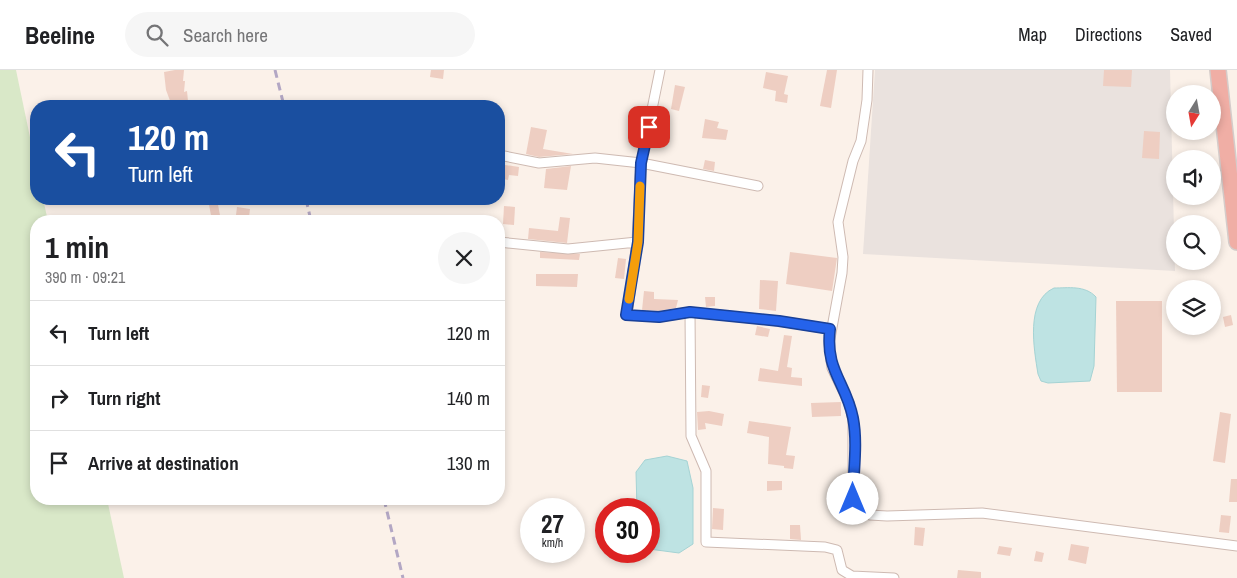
<!DOCTYPE html>
<html lang="en">
<head>
<meta charset="utf-8">
<style>
  :root { --surface:#fff; --page:#f6f6f6; --text:#202124; --muted:#757577; --line:#e0e0e0 }
  body { margin:0; font-family:"Archivo Narrow",sans-serif; background:var(--page); color:var(--text); height:100vh; display:flex; flex-direction:column; font-size:19px; white-space:nowrap }
  * { box-sizing:border-box; margin:0 }
  p { font-size:16px; color:var(--muted) }
  .icon { flex:none; width:28px; height:28px; fill:none; stroke:currentColor; stroke-width:2; stroke-linecap:round; stroke-linejoin:round }
  .map { position:relative; flex:1; overflow:hidden }
  .panel { position:absolute; left:30px; top:145px; width:475px; height:290px; display:flex; flex-direction:column; background:var(--surface); border-radius:20px; box-shadow:0 2px 8px #0003 }
  .panel>* { flex:none }
  .guide { position:absolute; left:30px; top:30px; width:475px; height:105px; border-radius:20px; box-shadow:0 2px 8px #0003; background:#1a4fa0; color:#fff; overflow:hidden }
  .needle { width:32px; rotate:191deg }
  .controls { position:absolute; left:1166px; top:15px; display:grid; gap:10px }
  .controls a { display:grid; place-items:center; width:55px; height:55px; border-radius:50%; background:var(--surface); box-shadow:0 2px 8px #0003; font-size:25px }
  .speed { position:absolute; left:520px; top:428px; display:flex; gap:10px; font-size:25px; font-weight:700; text-align:center }
  .speed>* { display:grid; place-content:center; width:65px; height:65px; border-radius:50%; background:var(--surface); box-shadow:0 2px 8px #0003; line-height:1 }
  .speed small { font-size:12px; font-weight:400 }
  .speed .limit { border:8px solid #d22; background:#fff; color:#111 }
  .pin { position:absolute; display:grid; place-items:center; width:42px; height:42px; color:#fff; margin:-21px; border-radius:10px; box-shadow:0 2px 8px #0006 }
  .me { position:absolute; width:55px; margin:-28px; rotate:0deg; stroke-linejoin:round; filter:drop-shadow(0 0 4px #0008) }
  .turn { display:flex; align-items:center; gap:18px; height:105px; padding:0 15px; font-size:22px }
  .turn .icon { width:65px; height:65px; stroke-width:2.5 }
  .turn b { display:block; font-size:35px; line-height:42px }
  .round { display:grid; place-items:center; flex:none; width:52px; height:52px; border-radius:26px; background:var(--page) }
  .summary { display:flex; align-items:center; justify-content:space-between; height:85px; padding:0 15px }
  h1 { font-size:30px; font-weight:700; line-height:38px }
  ul { padding:0; list-style:none }
  li { display:flex; align-items:center; gap:15px; height:65px; padding:0 15px; border-top:1px solid var(--line) }
  li div { flex:1 }
  li b { display:block; font-size:19px }
  li em { font-style:normal }
  header { display:flex; align-items:center; gap:30px; box-sizing:border-box; height:70px; padding:0 25px; background:var(--surface); border-bottom:1px solid var(--line) }
  header strong { font-size:24px }
  nav { display:flex; gap:28px; margin-inline-start:auto; font-size:18px }
  .search { width:350px; height:45px; background:var(--page); display:flex; align-items:center; gap:12px; box-sizing:border-box; padding:0 18px; border-radius:28px; color:var(--muted); font-size:19px }
  .map>svg:first-child { display:block }
  .industrial { fill:#eae2de }
  .green { fill:#d9e8c8 }
  .water { fill:#bee3e3; stroke:#a5d3d4 }
  .building { fill:#eecec2 }
  .lines { fill:none; stroke-linecap:round; stroke-linejoin:round }
  .street-casing { stroke:#cebab2; stroke-width:11 }
  .highway-casing { stroke:#d5ccca; stroke-width:18 }
  .street { stroke:#fff; stroke-width:9 }
  .highway { stroke:#f0aea5; stroke-width:15 }
  .rail { stroke:#b3a7c4; stroke-width:3; stroke-dasharray:8 5; stroke-linecap:butt }
  .route-casing { stroke:#184099; stroke-width:12 }
  .route { stroke:#2563eb; stroke-width:9 }
  .slow { stroke:#f59e0b; stroke-width:9 }
</style>
</head>
<body>
<header>
<strong>Beeline</strong>
<div class="search"><svg class="icon" aria-label="search" viewBox="0 0 24 24"><circle cx="10" cy="10" r="6"/><path d="M15 15l6 6"/></svg>Search here</div>
<nav><a>Map</a><a>Directions</a><a>Saved</a></nav>
</header>
<div class="map">
<svg width="1237" height="508" viewBox="0 0 1237 508">
  <rect width="100%" height="100%" fill="#fbf1e9"/>
  <path class="industrial" d="M 875,0 L 1170,0 L 1175,201 L 863,184 Z"/>
  <path class="green" d="M 0,0 L 16,0 L 36,96 L 36,129 L 43,129 L 48,151 L 36,151 L 36,429 L 107,429 L 124,508 L 0,508 Z"/>
  <g class="water">
    <path d="M 1054,218 C 1068,218 1085,215 1096,227 L 1094,296 L 1090,311 L 1048,313 L 1041,311 L 1038,304 C 1034,279 1025,231 1054,218 Z"/>
    <path d="M 667,386 L 687,391 L 693,418 L 693,474 L 679,483 L 649,479 L 649,439 L 637,439 L 636,402 L 645,390 Z"/>
  </g>
  <g class="building">
    <path d="M 175,0 L 184,0 L 183,11 L 185,11 L 184,22 L 187,21 L 188,31 L 180,32 L 181,36 L 172,36 L 166,20 L 164,2 Z"/>
    <path d="M 431,0 L 444,0 L 443,9 L 430,7 Z"/>
    <path d="M 827,0 L 837,0 L 831,38 L 820,36 Z"/>
    <path d="M 1104,0 L 1132,0 L 1131,17 L 1103,16 Z"/>
    <path d="M 766,2 L 788,6 L 784,24 L 788,25 L 787,33 L 775,31 L 776,21 L 763,18 Z"/>
    <path d="M 675,15 L 685,17 L 679,41 L 671,39 Z"/>
    <path d="M 705,49 L 719,52 L 717,58 L 728,60 L 726,70 L 702,68 Z"/>
    <path d="M 531,57 L 547,60 L 543,79 L 573,84 L 539,87 L 526,84 Z"/>
    <path d="M 655,60 L 664,62 L 662,73 L 653,72 Z"/>
    <path d="M 1144,61 L 1160,62 L 1159,89 L 1142,88 Z"/>
    <path d="M 705,90 L 715,92 L 714,101 L 703,99 Z"/>
    <path d="M 499,94 L 519,97 L 518,106 L 509,105 L 508,110 L 499,108 Z"/>
    <path d="M 571,96 L 567,120 L 544,118 L 546,99 Z"/>
    <path d="M 208,129 L 217,129 L 221,151 L 212,151 Z"/>
    <path d="M 504,136 L 515,137 L 514,155 L 503,154 Z"/>
    <path d="M 237,137 L 250,139 L 249,147 L 236,145 Z"/>
    <path d="M 560,147 L 570,148 L 567,173 L 528,169 L 529,158 L 558,161 Z"/>
    <path d="M 540,182 L 580,184 L 579,190 L 540,188 Z"/>
    <path d="M 790,182 L 837,188 L 832,221 L 786,214 Z"/>
    <path d="M 618,188 L 626,189 L 624,209 L 615,208 Z"/>
    <path d="M 536,204 L 578,204 L 577,217 L 536,216 Z"/>
    <path d="M 760,210 L 778,211 L 776,241 L 759,239 Z"/>
    <path d="M 644,221 L 654,222 L 654,229 L 678,230 L 676,238 L 659,241 L 642,240 Z"/>
    <path d="M 705,227 L 715,227 L 715,236 L 706,237 Z"/>
    <path d="M 1116,231 L 1162,231 L 1162,322 L 1117,322 Z"/>
    <path d="M 1231,245 L 1233,255 L 1225,257 L 1223,247 Z"/>
    <path d="M 757,256 L 770,259 L 768,267 L 755,265 Z"/>
    <path d="M 784,265 L 792,266 L 787,297 L 792,298 L 791,307 L 802,308 L 802,316 L 758,311 L 760,298 L 778,301 Z"/>
    <path d="M 702,315 L 710,316 L 708,328 L 701,327 Z"/>
    <path d="M 841,332 L 841,346 L 812,347 L 811,333 Z"/>
    <path d="M 709,341 L 724,344 L 722,356 L 705,353 L 706,359 L 698,360 L 697,342 Z"/>
    <path d="M 1220,342 L 1231,344 L 1225,393 L 1213,391 Z"/>
    <path d="M 749,351 L 791,357 L 786,385 L 795,386 L 793,399 L 784,398 L 784,396 L 768,394 L 769,367 L 747,363 Z"/>
    <path d="M 1231,409 L 1237,409 L 1237,432 L 1229,432 Z"/>
    <path d="M 767,411 L 782,411 L 782,420 L 767,421 Z"/>
    <path d="M 713,438 L 724,439 L 723,460 L 712,459 Z"/>
    <path d="M 1221,445 L 1231,446 L 1229,463 L 1219,462 Z"/>
    <path d="M 790,455 L 800,455 L 801,470 L 790,469 Z"/>
    <path d="M 915,457 L 925,458 L 923,476 L 914,475 Z"/>
    <path d="M 1071,474 L 1089,477 L 1086,494 L 1068,490 Z"/>
    <path d="M 999,476 L 1012,478 L 1010,486 L 997,484 Z"/>
    <path d="M 1036,481 L 1044,483 L 1042,492 L 1034,491 Z"/>
    <path d="M 958,500 L 981,502 L 981,508 L 957,508 Z"/>
  </g>
  <g class="lines">
    <g class="street-casing">
      <g id="street">
        <path d="M 660,0 L 641,93 L 758,116"/>
        <path d="M 868,0 L 867,30 L 861,71 L 853,91 L 838,152 L 843,187 L 842,203 L 829,274 L 832,298 L 849,333 L 853,350 L 853,429 L 859,440 L 870,445 L 887,446 L 982,443 L 1237,476"/>
        <path d="M 499,85 L 539,93 L 595,88 L 641,93 L 637,172"/>
        <path d="M 499,172 L 568,179 L 637,172 L 627,245 L 659,247 L 690,242 L 691,366 L 706,401 L 706,472 L 825,477 L 837,480 L 842,500 L 852,506 L 894,508"/>
        <path d="M 690,242 L 779,251 L 830,259"/>
      </g>
    </g>
    <g class="highway-casing">
      <path id="highway" d="M 1218,0 L 1237,172"/>
    </g>
    <use href="#street" class="street"/>
    <use href="#highway" class="highway"/>
    <g class="rail">
      <path d="M 275,0 L 284,36"/>
      <path d="M 306,129 L 311,151"/>
      <path d="M 384,429 L 403,508"/>
    </g>
  </g>
  <g class="lines">
    <g class="route-casing">
      <path id="route" d="M 649,57 L 641,93 L 638,172 L 626,245 L 659,247 L 690,242 L 779,251 L 830,259 C 825,301 846,312 853,348 C 858,374 853,403 853,429"/>
    </g>
    <use href="#route" class="route"/>
    <path class="slow" d="M 629,229 L 638,172 L 640,116"/>
  </g>
</svg>
<div class="controls">
<a><svg class="needle" viewBox="-14 -14 28 28"><path d="M0-13l5 13h-10z" fill="#e53935"/><path d="M0 13l5-13h-10z" fill="#757577"/></svg></a>
<a><svg class="icon" aria-label="sound" viewBox="0 0 24 24"><path d="M4 9h4l5-4v14l-5-4H4zM17 9q2 3 0 6"/></svg></a>
<a><svg class="icon" aria-label="search" viewBox="0 0 24 24"><circle cx="10" cy="10" r="6"/><path d="M15 15l6 6"/></svg></a>
<a><svg class="icon" aria-label="layers" viewBox="0 0 24 24"><path d="M12 4l9 5-9 5-9-5zM3 14l9 5 9-5"/></svg></a>
</div>
<div class="speed"><div>27<small>km/h</small></div><div class="limit">30</div></div>
<div class="pin" style="left:649px;top:57px;background:#d93025"><svg class="icon" aria-label="arrive" viewBox="0 0 24 24"><path d="M6 21V4h12l-3 4 3 4H6"/></svg></div>
<svg class="me" style="left:853px;top:429px" viewBox="-20 -20 40 40"><circle r="19" fill="#fff"/><path d="M0-13L10 11 0 6-10 11z" fill="#2563eb"/></svg>
<div class="guide">
<div class="turn"><svg class="icon" aria-label="left" viewBox="0 0 24 24"><path d="M17 20v-9H6M10 6l-5 5 5 5"/></svg><div><b>120 m</b>Turn left</div></div>
</div>
<section class="panel">
<div class="summary"><div><h1>1 min</h1><p>390 m · 09:21</p></div><a class="round"><svg class="icon" aria-label="close" viewBox="0 0 24 24"><path d="M6 6l12 12M18 6L6 18"/></svg></a></div>
<ul>
<li><svg class="icon" aria-label="left" viewBox="0 0 24 24"><path d="M17 20v-9H6M10 6l-5 5 5 5"/></svg><div><b>Turn left</b></div><em>120 m</em></li>
<li><svg class="icon" aria-label="right" viewBox="0 0 24 24"><path d="M7 20v-9h11M14 6l5 5-5 5"/></svg><div><b>Turn right</b></div><em>140 m</em></li>
<li><svg class="icon" aria-label="arrive" viewBox="0 0 24 24"><path d="M6 21V4h12l-3 4 3 4H6"/></svg><div><b>Arrive at destination</b></div><em>130 m</em></li>
</ul>
</section>
</div>
</body>
</html>
